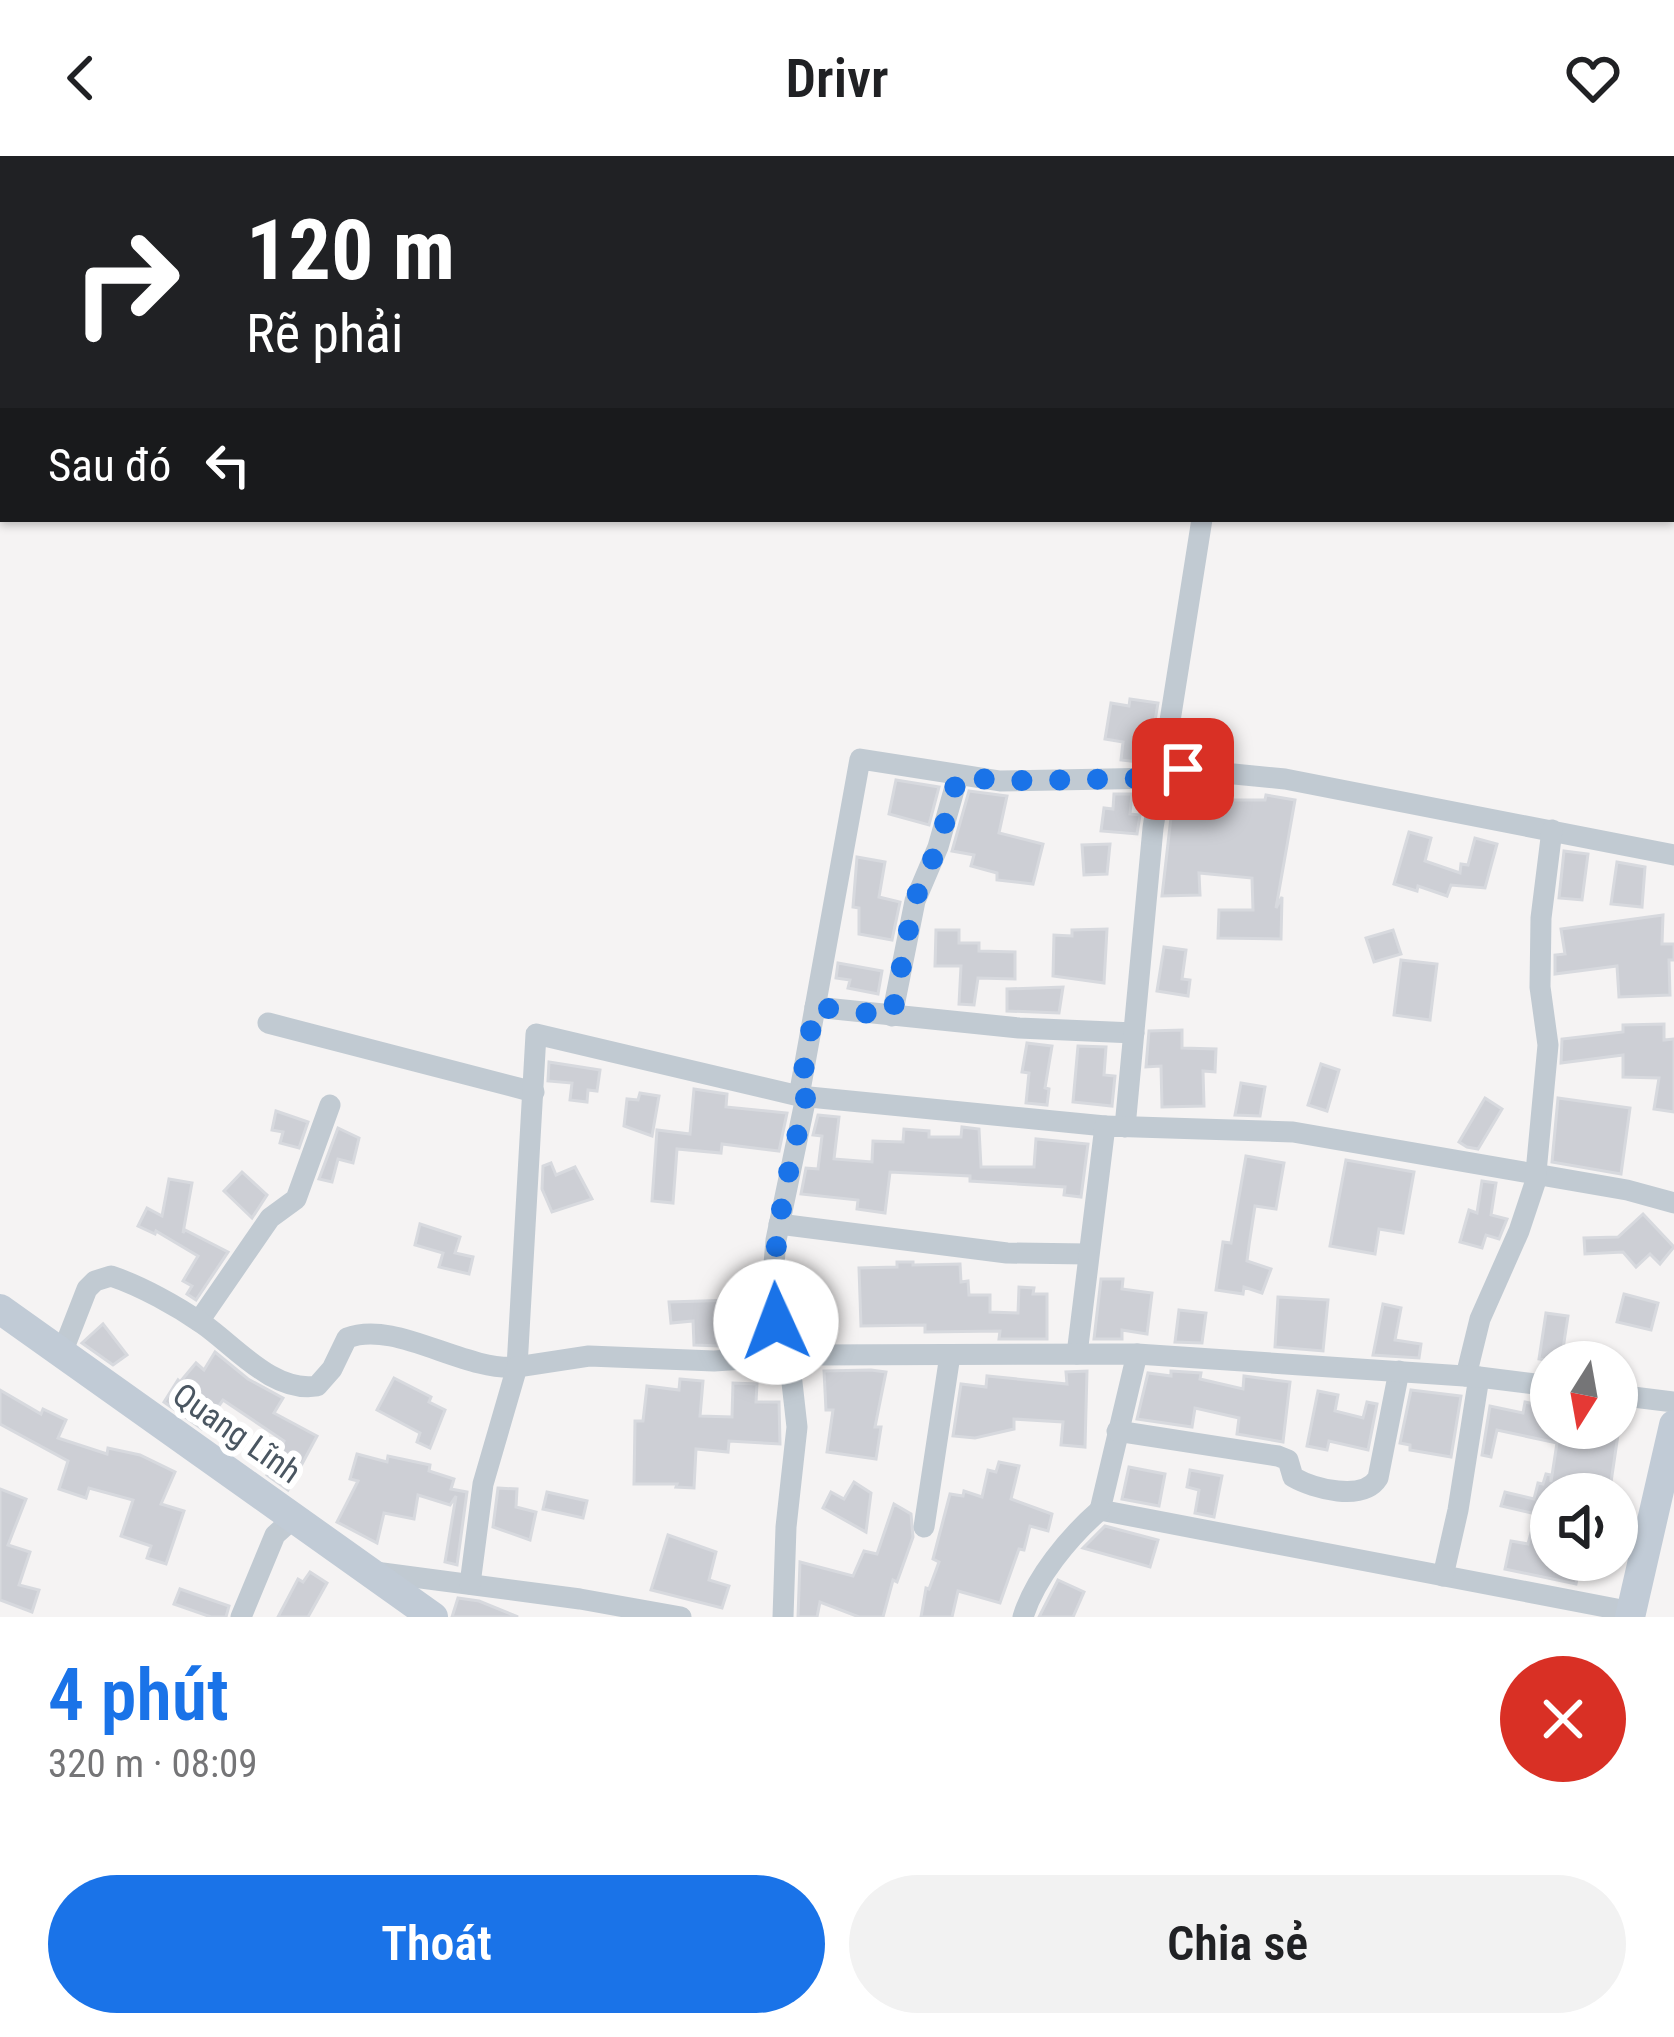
<!DOCTYPE html>
<html lang="vi">
<head>
<meta charset="utf-8">
<style>
  :root { --surface:#fff; --page:#f2f2f2; --text:#202124; --muted:#757577; --accent:#1a73e8 }
  body { margin:0; font-family:"Roboto Condensed",sans-serif; background:var(--page); color:var(--text); height:100vh; display:flex; flex-direction:column; font-size:45px; white-space:nowrap }
  * { box-sizing:border-box; margin:0 }
  p { font-size:39px; color:var(--muted) }
  .icon { flex:none; width:66px; height:66px; fill:none; stroke:currentColor; stroke-width:2; stroke-linecap:round; stroke-linejoin:round }
  .map { position:relative; height:1461px; overflow:hidden }
  .details { display:flex; flex-direction:column; background:var(--surface); flex:1 }
  .details>* { flex:none }
  .banner { position:absolute; left:0px; top:0px; width:1674px; height:366px; box-shadow:0 3px 9px #0004; background:#202124; color:#fff; overflow:hidden }
  .needle { width:78px; rotate:191deg }
  .tools { position:absolute; left:1530px; top:1185px; display:grid; gap:24px }
  .tools a { display:grid; place-items:center; width:108px; height:108px; border-radius:50%; background:var(--surface); box-shadow:0 3px 9px #0004; font-size:60px }
  .pin { position:absolute; display:grid; place-items:center; width:102px; height:102px; color:#fff; margin:-51px; border-radius:24px; box-shadow:0 6px 18px #0006 }
  .me { position:absolute; width:132px; margin:-66px; rotate:358deg; stroke-linejoin:round; filter:drop-shadow(0 0 9px #0008) }
  .turn { display:flex; align-items:center; gap:42px; height:252px; padding:0 48px; font-size:54px }
  .turn .icon { width:156px; height:156px; stroke-width:2.5 }
  .turn b { display:block; font-size:84px; line-height:102px }
  .then { display:flex; align-items:center; height:114px; padding:0 48px; background:#0003; gap:24px; font-size:45px }
  .round { display:grid; place-items:center; flex:none; width:126px; height:126px; border-radius:63px; background:var(--page) }
  .head { display:flex; align-items:center; justify-content:space-between; height:204px; padding:0 48px }
  h1 { font-size:72px; font-weight:600; line-height:90px; color:var(--accent) }
  .primary-button { display:flex; gap:24px; margin-top:auto; padding:24px 48px }
  .primary-button a { flex:1; height:138px; border-radius:72px; background:var(--accent); color:#fff; font-size:48px; font-weight:600; line-height:138px; text-align:center }
  .primary-button a+a { background:var(--page); color:var(--text) }
  header { display:flex; justify-content:space-between; align-items:center; height:156px; padding:0 48px; background:var(--surface); font-size:54px; font-weight:600 }
  .map>svg:first-child { display:block }
  .building { fill:#cdcfd5; stroke:#d7d9de; stroke-width:3 }
  .lines { fill:none; stroke-linecap:round; stroke-linejoin:round }
  .street { stroke:#c1cad2; stroke-width:21 }
  .secondary { stroke:#c1cbd6; stroke-width:30 }
  .route { stroke:#1a73e8; stroke-width:21; stroke-dasharray:0 37.8 }
  .labels { text-anchor:middle; dominant-baseline:central; stroke-width:12; stroke-linejoin:round; paint-order:stroke }
  .street-label { font-size:33px; fill:#4a5661; stroke:#fff }
</style>
</head>
<body>
<header><svg class="icon" aria-label="back" viewBox="0 0 24 24"><path d="M15 5l-7 7 7 7"/></svg>Drivr<svg class="icon" aria-label="heart" viewBox="0 0 24 24"><path d="M12 20l-8-8c-3-5 5-10 8-4 3-6 11-1 8 4z"/></svg></header>
<div class="map">
<svg width="1674" height="1461" viewBox="0 0 1674 1461">
  <rect width="100%" height="100%" fill="#f5f3f3"/>
  <g class="building">
    <path d="M 1130,543 L 1158,547 L 1148,607 L 1121,604 L 1123,586 L 1105,583 L 1111,547 L 1129,550 Z"/>
    <path d="M 896,624 L 939,631 L 929,669 L 889,658 Z"/>
    <path d="M 969,635 L 1007,640 L 999,677 L 1043,688 L 1033,728 L 997,724 L 997,717 L 971,710 L 974,699 L 952,695 Z"/>
    <path d="M 1174,635 L 1223,644 L 1265,644 L 1266,639 L 1295,644 L 1276,752 L 1282,741 L 1281,783 L 1218,782 L 1219,754 L 1253,754 L 1252,722 L 1199,717 L 1200,739 L 1162,740 Z"/>
    <path d="M 1114,638 L 1132,638 L 1130,658 L 1140,659 L 1137,678 L 1101,675 L 1104,652 L 1113,653 Z"/>
    <path d="M 1409,676 L 1431,682 L 1425,705 L 1460,717 L 1461,708 L 1468,709 L 1475,682 L 1497,688 L 1485,732 L 1451,729 L 1447,740 L 1418,730 L 1417,735 L 1394,728 Z"/>
    <path d="M 1110,688 L 1107,718 L 1084,719 L 1082,689 Z"/>
    <path d="M 1564,695 L 1588,698 L 1582,744 L 1559,742 Z"/>
    <path d="M 857,701 L 885,706 L 879,741 L 900,746 L 892,784 L 859,778 L 859,752 L 853,751 Z"/>
    <path d="M 1617,706 L 1645,711 L 1642,751 L 1611,748 Z"/>
    <path d="M 1663,759 L 1662,788 L 1674,788 L 1674,804 L 1669,804 L 1670,839 L 1619,841 L 1617,810 L 1555,818 L 1555,799 L 1565,798 L 1561,773 Z"/>
    <path d="M 1107,773 L 1104,827 L 1053,820 L 1054,779 L 1072,780 L 1072,774 Z"/>
    <path d="M 936,774 L 959,774 L 959,787 L 979,787 L 979,795 L 1015,796 L 1015,823 L 978,822 L 974,849 L 959,848 L 961,810 L 935,810 Z"/>
    <path d="M 1393,774 L 1401,798 L 1374,806 L 1366,782 Z"/>
    <path d="M 1164,791 L 1186,794 L 1182,823 L 1190,824 L 1188,840 L 1157,835 Z"/>
    <path d="M 1401,804 L 1437,808 L 1430,864 L 1394,859 Z"/>
    <path d="M 838,807 L 882,815 L 878,838 L 848,832 L 850,824 L 836,822 Z"/>
    <path d="M 1063,831 L 1059,857 L 1007,855 L 1007,833 Z"/>
    <path d="M 1664,868 L 1664,884 L 1674,883 L 1674,956 L 1654,953 L 1659,922 L 1623,921 L 1623,899 L 1561,907 L 1562,883 L 1623,876 L 1623,869 Z"/>
    <path d="M 1182,874 L 1182,892 L 1216,893 L 1215,916 L 1203,915 L 1204,950 L 1162,951 L 1161,910 L 1146,911 L 1149,875 Z"/>
    <path d="M 1027,887 L 1052,890 L 1045,932 L 1049,933 L 1047,949 L 1026,947 L 1029,917 L 1022,916 Z"/>
    <path d="M 1078,890 L 1106,891 L 1104,919 L 1115,920 L 1112,950 L 1073,946 Z"/>
    <path d="M 549,906 L 600,914 L 597,935 L 588,934 L 587,946 L 570,944 L 572,927 L 548,925 Z"/>
    <path d="M 1321,908 L 1339,914 L 1327,955 L 1308,949 Z"/>
    <path d="M 1241,927 L 1265,931 L 1260,960 L 1235,959 Z"/>
    <path d="M 694,933 L 727,938 L 726,951 L 787,957 L 779,995 L 722,988 L 721,997 L 677,993 L 673,1047 L 652,1045 L 657,974 L 690,978 Z"/>
    <path d="M 640,937 L 659,940 L 652,980 L 624,970 L 627,943 L 638,944 Z"/>
    <path d="M 1485,942 L 1502,953 L 1478,993 L 1467,991 L 1459,986 Z"/>
    <path d="M 1558,942 L 1630,952 L 1621,1018 L 1552,1006 Z"/>
    <path d="M 276,955 L 308,966 L 299,992 L 280,987 L 283,976 L 272,974 Z"/>
    <path d="M 818,959 L 839,961 L 834,1003 L 872,1006 L 873,985 L 903,986 L 904,973 L 929,975 L 929,981 L 961,981 L 962,971 L 979,973 L 981,1011 L 1034,1011 L 1036,983 L 1088,988 L 1081,1041 L 1064,1039 L 1065,1031 L 970,1025 L 970,1020 L 890,1016 L 885,1057 L 857,1053 L 858,1044 L 801,1038 L 806,1012 L 818,1013 L 822,980 L 813,979 Z"/>
    <path d="M 338,972 L 359,982 L 353,1007 L 338,1003 L 332,1026 L 319,1023 Z"/>
    <path d="M 1246,1000 L 1284,1007 L 1276,1053 L 1255,1050 L 1249,1089 L 1247,1105 L 1271,1113 L 1262,1137 L 1244,1131 L 1243,1138 L 1216,1134 L 1223,1086 L 1231,1087 Z"/>
    <path d="M 1346,1004 L 1414,1016 L 1403,1077 L 1379,1073 L 1375,1098 L 1330,1090 Z"/>
    <path d="M 551,1007 L 556,1019 L 575,1011 L 592,1043 L 552,1056 L 542,1033 L 543,1010 Z"/>
    <path d="M 242,1016 L 267,1039 L 252,1062 L 224,1035 Z"/>
    <path d="M 169,1023 L 192,1027 L 183,1077 L 185,1074 L 228,1096 L 196,1144 L 187,1138 L 192,1130 L 183,1125 L 198,1100 L 156,1075 L 155,1078 L 138,1070 L 147,1052 L 162,1060 Z"/>
    <path d="M 1482,1025 L 1496,1027 L 1491,1059 L 1507,1063 L 1499,1083 L 1486,1079 L 1482,1092 L 1460,1086 L 1469,1054 L 1477,1057 Z"/>
    <path d="M 1643,1058 L 1674,1091 L 1660,1108 L 1650,1098 L 1636,1111 L 1623,1096 L 1585,1098 L 1584,1082 L 1618,1081 Z"/>
    <path d="M 420,1068 L 460,1081 L 455,1097 L 473,1101 L 469,1118 L 439,1111 L 443,1097 L 415,1089 Z"/>
    <path d="M 897,1106 L 913,1106 L 913,1109 L 960,1108 L 961,1126 L 968,1125 L 969,1139 L 990,1139 L 990,1156 L 1018,1157 L 1019,1131 L 1034,1132 L 1033,1138 L 1047,1138 L 1047,1183 L 999,1183 L 1000,1175 L 925,1176 L 925,1169 L 861,1170 L 859,1112 L 897,1111 Z"/>
    <path d="M 758,1122 L 763,1181 L 718,1182 L 719,1190 L 694,1189 L 693,1165 L 671,1167 L 669,1146 L 735,1144 L 734,1123 Z"/>
    <path d="M 1101,1123 L 1123,1123 L 1122,1133 L 1152,1137 L 1147,1178 L 1122,1174 L 1122,1183 L 1094,1183 Z"/>
    <path d="M 1624,1138 L 1658,1147 L 1651,1174 L 1617,1166 Z"/>
    <path d="M 1278,1141 L 1328,1144 L 1323,1195 L 1275,1191 Z"/>
    <path d="M 1383,1148 L 1401,1152 L 1395,1184 L 1421,1188 L 1419,1202 L 1373,1199 Z"/>
    <path d="M 1179,1154 L 1206,1157 L 1202,1187 L 1175,1186 Z"/>
    <path d="M 1546,1157 L 1568,1160 L 1561,1206 L 1539,1203 Z"/>
    <path d="M 103,1168 L 127,1199 L 113,1209 L 82,1187 Z"/>
    <path d="M 215,1196 L 248,1223 L 283,1242 L 274,1257 L 317,1280 L 288,1334 L 267,1319 L 284,1285 L 223,1244 L 202,1273 L 164,1246 L 178,1224 L 180,1226 L 196,1207 L 204,1214 Z"/>
    <path d="M 871,1214 L 886,1216 L 875,1271 L 881,1271 L 876,1303 L 827,1296 L 833,1254 L 826,1254 L 824,1215 Z"/>
    <path d="M 1087,1215 L 1085,1291 L 1061,1289 L 1063,1266 L 1014,1263 L 1014,1273 L 975,1282 L 953,1280 L 961,1228 L 986,1231 L 987,1220 L 1067,1228 L 1066,1216 Z"/>
    <path d="M 1171,1215 L 1201,1217 L 1200,1223 L 1243,1233 L 1244,1220 L 1290,1226 L 1283,1286 L 1237,1278 L 1239,1262 L 1195,1252 L 1192,1271 L 1137,1263 L 1148,1217 L 1171,1220 Z"/>
    <path d="M 394,1222 L 431,1241 L 429,1246 L 445,1254 L 430,1292 L 417,1286 L 420,1277 L 377,1254 Z"/>
    <path d="M 680,1223 L 703,1225 L 700,1260 L 732,1261 L 733,1227 L 757,1228 L 756,1246 L 779,1246 L 780,1288 L 729,1285 L 728,1296 L 696,1293 L 694,1332 L 676,1331 L 677,1328 L 634,1328 L 635,1265 L 643,1265 L 647,1230 L 679,1234 Z"/>
    <path d="M 0,1234 L 41,1258 L 43,1253 L 66,1264 L 58,1282 L 107,1298 L 108,1292 L 140,1299 L 175,1316 L 161,1348 L 184,1355 L 166,1408 L 147,1402 L 151,1390 L 121,1380 L 133,1344 L 89,1332 L 86,1342 L 59,1333 L 68,1305 L 0,1268 Z"/>
    <path d="M 1411,1234 L 1461,1240 L 1451,1301 L 1410,1294 L 1410,1289 L 1400,1287 Z"/>
    <path d="M 1318,1235 L 1338,1239 L 1335,1255 L 1363,1262 L 1367,1246 L 1377,1248 L 1368,1294 L 1329,1285 L 1327,1294 L 1307,1290 Z"/>
    <path d="M 1525,1246 L 1548,1251 L 1543,1272 L 1619,1272 L 1610,1333 L 1602,1332 L 1601,1338 L 1551,1338 L 1551,1404 L 1581,1404 L 1576,1428 L 1505,1413 L 1511,1385 L 1528,1388 L 1536,1358 L 1501,1350 L 1505,1336 L 1534,1343 L 1538,1327 L 1543,1328 L 1546,1318 L 1551,1319 L 1551,1326 L 1557,1287 L 1497,1274 L 1491,1301 L 1482,1299 L 1490,1250 L 1523,1257 Z"/>
    <path d="M 357,1298 L 387,1306 L 388,1300 L 430,1309 L 429,1315 L 454,1323 L 451,1333 L 467,1336 L 457,1409 L 445,1406 L 456,1340 L 450,1349 L 418,1339 L 414,1363 L 384,1357 L 377,1387 L 337,1366 L 358,1325 L 350,1323 Z"/>
    <path d="M 999,1306 L 1019,1310 L 1011,1343 L 1052,1358 L 1048,1375 L 1030,1370 L 1024,1394 L 1019,1393 L 1000,1447 L 958,1435 L 952,1461 L 921,1461 L 926,1432 L 929,1433 L 939,1406 L 933,1403 L 950,1338 L 963,1340 L 964,1335 L 982,1341 L 988,1314 L 996,1316 Z"/>
    <path d="M 1129,1311 L 1165,1318 L 1159,1350 L 1122,1343 Z"/>
    <path d="M 1190,1314 L 1222,1320 L 1214,1361 L 1195,1357 L 1199,1334 L 1187,1331 Z"/>
    <path d="M 854,1326 L 871,1337 L 866,1376 L 823,1352 L 831,1336 L 844,1343 Z"/>
    <path d="M 498,1332 L 517,1333 L 516,1351 L 536,1356 L 530,1384 L 493,1371 Z"/>
    <path d="M 0,1333 L 26,1343 L 8,1389 L 30,1396 L 19,1429 L 39,1434 L 32,1456 L 0,1444 Z"/>
    <path d="M 547,1336 L 587,1345 L 583,1362 L 543,1353 Z"/>
    <path d="M 894,1348 L 911,1358 L 913,1381 L 897,1426 L 893,1424 L 883,1461 L 859,1461 L 820,1446 L 817,1461 L 798,1461 L 800,1406 L 853,1420 L 864,1395 L 877,1398 Z"/>
    <path d="M 1105,1370 L 1158,1384 L 1150,1411 L 1083,1392 Z"/>
    <path d="M 668,1379 L 716,1396 L 709,1424 L 729,1430 L 722,1452 L 651,1434 Z"/>
    <path d="M 310,1416 L 327,1427 L 308,1461 L 278,1461 L 298,1423 L 303,1426 Z"/>
    <path d="M 1058,1424 L 1084,1436 L 1073,1461 L 1039,1461 Z"/>
    <path d="M 180,1433 L 229,1450 L 226,1461 L 211,1461 L 174,1448 Z"/>
    <path d="M 458,1442 L 479,1445 L 518,1461 L 452,1461 Z"/>
  </g>
  <g class="lines">
    <g class="street">
      <path d="M 908,0 L 914,3"/>
      <path d="M 1253,0 L 1259,3"/>
      <path d="M 283,3 L 283,0"/>
      <path d="M 964,3 L 964,0"/>
      <path d="M 1449,3 L 1451,0"/>
      <path d="M 0,57 L 3,58"/>
      <path d="M 0,173 L 3,174"/>
      <path d="M 815,851 L 1019,872 L 1134,877"/>
      <path d="M 892,860 L 915,745 L 938,691 L 958,620"/>
      <path d="M 268,867 L 534,936"/>
      <path d="M 799,940 L 860,603 L 1000,625 L 1161,622 L 1183,613 L 1285,623 L 1674,699"/>
      <path d="M 1125,971 L 1153,672 L 1202,363"/>
      <path d="M 779,1068 L 1007,1097 L 1088,1098"/>
      <path d="M 199,1165 L 270,1062 L 296,1043 L 330,949"/>
      <path d="M 62,1197 L 87,1133 L 95,1125 L 111,1120 C 141,1130 177,1150 203,1168 C 236,1191 273,1237 317,1230 L 332,1213 L 347,1182 C 395,1163 464,1216 517,1211 L 536,878 L 799,940 L 1105,970"/>
      <path d="M 1077,1198 L 1105,970 L 1293,976 L 1627,1034 L 1674,1047"/>
      <path d="M 1137,1198 L 1100,1354 L 1632,1456"/>
      <path d="M 780,1201 L 772,1132 L 776,1084 L 806,941"/>
      <path d="M 1466,1220 L 1480,1163 L 1519,1075 L 1535,1027 L 1548,889 L 1540,831 L 1541,762 L 1552,674"/>
      <path d="M 1617,1239 L 1674,1246"/>
      <path d="M 1117,1275 L 1278,1300 L 1288,1304 L 1293,1321 C 1314,1333 1363,1346 1378,1322 L 1399,1215"/>
      <path d="M 924,1371 L 950,1199"/>
      <path d="M 375,1416 L 580,1443 L 681,1461"/>
      <path d="M 1443,1420 L 1458,1354 L 1479,1221"/>
      <path d="M 470,1428 L 483,1328 L 517,1211 L 589,1200 L 714,1205 L 806,1199 L 1137,1198 L 1479,1221 L 1551,1230"/>
      <path d="M 241,1461 L 275,1379 L 294,1362"/>
      <path d="M 783,1461 L 786,1371 L 797,1271 L 789,1200"/>
      <path d="M 1023,1461 C 1035,1422 1069,1381 1100,1354"/>
    </g>
    <g class="secondary">
      <path d="M 0,1153 L 433,1461"/>
      <path d="M 1630,1461 L 1674,1269"/>
    </g>
  </g>
  <g class="lines">
    <path class="route" d="M 776,1166 C 768,1089 789,1015 806,940 L 799,940 L 815,851 L 892,860 L 914,745 L 938,691 L 958,620 L 1000,625 L 1161,622 L 1183,613"/>
  </g>
  <g class="labels">
    <g class="street-label">
      <text transform="translate(237 1277) rotate(35)">Quang Lĩnh</text>
    </g>
  </g>
</svg>
<div class="tools">
<a><svg class="needle" viewBox="-14 -14 28 28"><path d="M0-13l5 13h-10z" fill="#e53935"/><path d="M0 13l5-13h-10z" fill="#757577"/></svg></a>
<a><svg class="icon" aria-label="sound" viewBox="0 0 24 24"><path d="M4 9h4l5-4v14l-5-4H4zM17 9q2 3 0 6"/></svg></a>
</div>
<div class="pin" style="left:1183px;top:613px;background:#d93025"><svg class="icon" aria-label="arrive" viewBox="0 0 24 24"><path d="M6 21V4h12l-3 4 3 4H6"/></svg></div>
<svg class="me" style="left:776px;top:1166px" viewBox="-20 -20 40 40"><circle r="19" fill="#fff"/><path d="M0-13L10 11 0 6-10 11z" fill="#1a73e8"/></svg>
<div class="banner">
<div class="turn"><svg class="icon" aria-label="right" viewBox="0 0 24 24"><path d="M7 20v-9h11M14 6l5 5-5 5"/></svg><div><b>120 m</b>Rẽ phải</div></div>
<div class="then">Sau đó<svg class="icon" aria-label="left" viewBox="0 0 24 24"><path d="M17 20v-9H6M10 6l-5 5 5 5"/></svg></div>
</div>
</div>
<section class="details">
<div class="head"><div><h1>4 phút</h1><p>320 m · 08:09</p></div><a class="round" style="background:#d93025;color:#fff"><svg class="icon" aria-label="close" viewBox="0 0 24 24"><path d="M6 6l12 12M18 6L6 18"/></svg></a></div>
<div class="primary-button"><a>Thoát</a><a>Chia sẻ</a></div>
</section>
</body>
</html>
